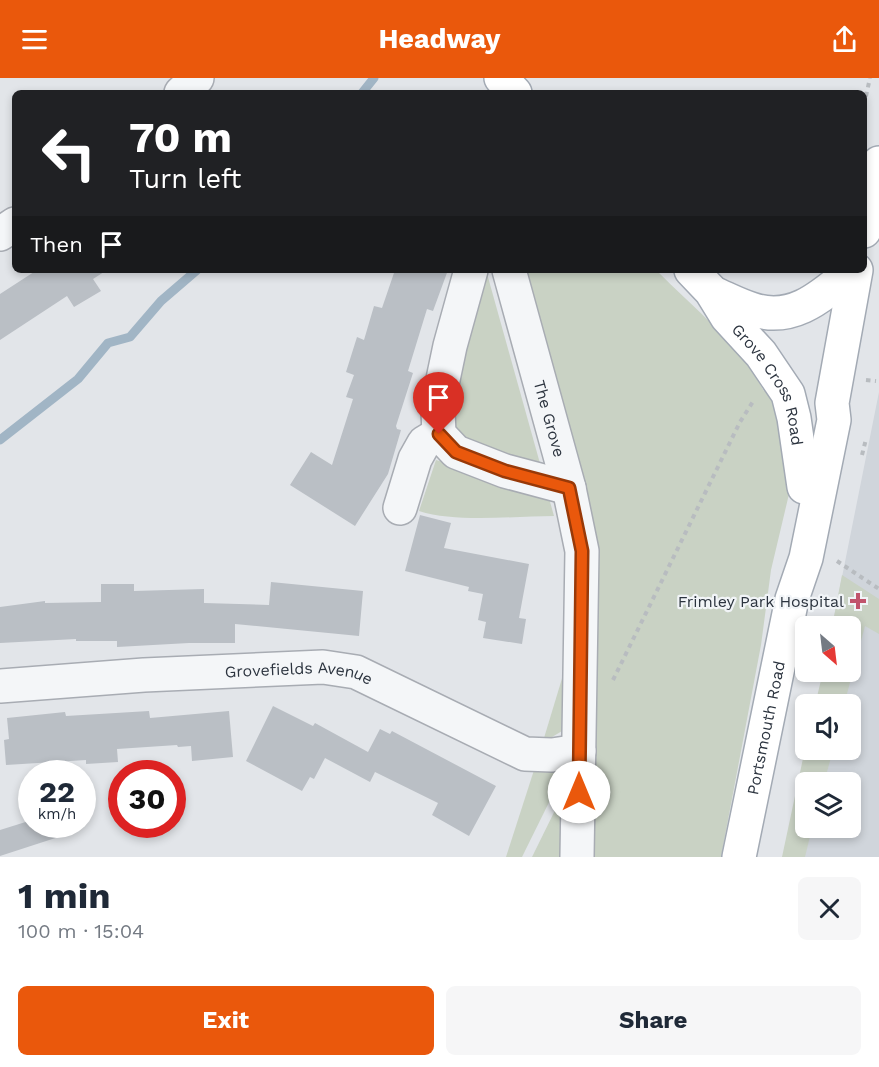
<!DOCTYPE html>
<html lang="en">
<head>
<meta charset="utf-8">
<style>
  :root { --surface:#fff; --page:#f6f6f7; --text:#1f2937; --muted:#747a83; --accent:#ea580c }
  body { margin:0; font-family:"Work Sans",sans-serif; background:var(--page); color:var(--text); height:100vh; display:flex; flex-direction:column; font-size:22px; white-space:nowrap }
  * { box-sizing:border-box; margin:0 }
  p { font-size:20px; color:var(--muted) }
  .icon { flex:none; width:33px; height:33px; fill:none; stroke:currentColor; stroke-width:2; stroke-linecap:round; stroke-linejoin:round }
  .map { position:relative; height:779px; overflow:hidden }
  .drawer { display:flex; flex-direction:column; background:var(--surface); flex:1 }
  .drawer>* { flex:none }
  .guide { position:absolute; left:12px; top:12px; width:855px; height:183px; border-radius:9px; box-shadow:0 3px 9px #0003; background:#202124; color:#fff; overflow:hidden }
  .needle { width:39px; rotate:152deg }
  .fabs { position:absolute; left:795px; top:538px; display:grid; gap:12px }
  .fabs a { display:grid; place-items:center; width:66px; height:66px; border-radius:9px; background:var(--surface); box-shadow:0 3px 9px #0003; font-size:30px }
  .speed { position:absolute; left:18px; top:682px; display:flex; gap:12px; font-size:30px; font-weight:700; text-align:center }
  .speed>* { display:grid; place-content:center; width:78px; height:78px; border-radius:50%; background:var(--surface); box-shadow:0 3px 9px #0003; line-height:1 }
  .speed small { font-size:15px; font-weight:400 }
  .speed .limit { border:9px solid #d22; background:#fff; color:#111 }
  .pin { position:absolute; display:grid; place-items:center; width:51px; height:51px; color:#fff; margin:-62px -26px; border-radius:50% 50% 50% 0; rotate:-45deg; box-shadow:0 0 6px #0007 }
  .pin .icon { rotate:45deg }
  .me { position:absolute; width:66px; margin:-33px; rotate:0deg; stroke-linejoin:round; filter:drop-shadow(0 0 4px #0008) }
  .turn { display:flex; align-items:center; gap:21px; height:126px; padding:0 18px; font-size:27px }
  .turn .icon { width:78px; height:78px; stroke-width:2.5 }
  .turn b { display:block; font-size:42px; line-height:51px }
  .then { display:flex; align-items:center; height:57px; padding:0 18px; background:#0003; gap:12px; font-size:22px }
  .round { display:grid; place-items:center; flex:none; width:63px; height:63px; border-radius:9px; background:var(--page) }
  .head { display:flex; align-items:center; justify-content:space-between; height:102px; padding:0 18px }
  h1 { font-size:36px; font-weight:700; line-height:45px }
  .button { display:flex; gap:12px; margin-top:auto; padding:12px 18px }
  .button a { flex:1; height:69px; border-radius:9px; background:var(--accent); color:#fff; font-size:24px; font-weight:700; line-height:69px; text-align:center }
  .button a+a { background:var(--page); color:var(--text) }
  header { display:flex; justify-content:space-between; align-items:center; height:78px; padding:0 18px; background:var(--accent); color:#fff; font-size:27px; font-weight:700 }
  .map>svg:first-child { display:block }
  .built { fill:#d0d5db; fill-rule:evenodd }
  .green { fill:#c9d2c4 }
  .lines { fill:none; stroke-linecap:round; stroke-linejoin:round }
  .stream { stroke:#a1b5c5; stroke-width:9 }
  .building { fill:#babfc5 }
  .minor-casing { stroke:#a8acb3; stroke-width:36 }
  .major-casing { stroke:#a3aab4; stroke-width:36 }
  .path { stroke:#b8bcc0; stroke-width:4; stroke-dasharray:4.5 4.5; stroke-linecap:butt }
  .minor { stroke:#f4f6f8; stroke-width:33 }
  .major { stroke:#fff; stroke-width:33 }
  .route-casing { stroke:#983908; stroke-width:15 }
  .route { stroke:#ea580c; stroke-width:10 }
  .poi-dot { fill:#c1546c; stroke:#f1f4f7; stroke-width:2 }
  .labels { text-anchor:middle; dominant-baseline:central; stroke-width:4.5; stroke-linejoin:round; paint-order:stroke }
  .street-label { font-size:16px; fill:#2c343f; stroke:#f1f4f7 }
  .poi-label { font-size:16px; fill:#2c343f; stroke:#f1f4f7; text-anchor:end }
</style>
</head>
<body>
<header><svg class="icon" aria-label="menu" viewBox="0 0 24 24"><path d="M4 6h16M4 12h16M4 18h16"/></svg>Headway<svg class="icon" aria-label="share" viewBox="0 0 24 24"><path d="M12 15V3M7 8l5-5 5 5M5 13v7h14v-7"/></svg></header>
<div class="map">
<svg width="879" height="779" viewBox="0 0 879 779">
  <rect width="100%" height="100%" fill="#e2e5e9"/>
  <path class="built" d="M 879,314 L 879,779 L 786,779 L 807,672 L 850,672 L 850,627 L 816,627 L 823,594 L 850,594 L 850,549 L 832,549 ZM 806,705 L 850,705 L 850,750 L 806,750 Z"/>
  <g class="green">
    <path d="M 486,192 L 541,389 L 459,361 L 447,331 Z"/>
    <path d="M 525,192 L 656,192 C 694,230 738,265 764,313 L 770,306 L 794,395 L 771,492 L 761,567 L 721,779 L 592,779 L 590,620 Z"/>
    <path d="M 436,382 L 547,413 L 554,438 C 513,438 456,445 419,433 Z"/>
    <path d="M 842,497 L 879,521 L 879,556 L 865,548 L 844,627 L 815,627 L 823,594 L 850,594 L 850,549 L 832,549 Z"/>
    <path d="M 570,574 L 567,650 L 552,659 L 544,660 Z"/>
    <path d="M 805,671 L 833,672 L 824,705 L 806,705 L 806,750 L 812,750 L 805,779 L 782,779 Z"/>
    <path d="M 535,689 L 556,691 L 562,698 L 522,779 L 506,779 Z"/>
    <path d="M 567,708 L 565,779 L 532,779 Z"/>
  </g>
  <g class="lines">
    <g class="stream">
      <path d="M 362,15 L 374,0"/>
      <path d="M 0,362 L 78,301 L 108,265 L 130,259 L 161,223 L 197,192"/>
    </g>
  </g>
  <g class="building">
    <path d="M 37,192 L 107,192 L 93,201 L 101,213 L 74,229 L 67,218 L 0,262 L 0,216 Z"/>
    <path d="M 395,192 L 448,192 L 433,233 L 427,231 L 408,293 L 413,295 L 396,348 L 397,351 L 401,352 L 388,396 L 355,448 L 290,407 L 311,374 L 332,387 L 353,321 L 346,319 L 354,297 L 346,294 L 357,259 L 364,262 L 374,228 L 382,230 Z"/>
    <path d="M 420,437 L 451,445 L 444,470 L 529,486 L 519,540 L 526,541 L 522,566 L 483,560 L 486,544 L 478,542 L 483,516 L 468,513 L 469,509 L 405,493 Z"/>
    <path d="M 271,504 L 363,513 L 359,558 L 235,546 L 235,565 L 189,565 L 117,569 L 117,563 L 76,563 L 76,561 L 0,565 L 0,529 L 45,523 L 45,525 L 101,524 L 101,506 L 134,506 L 134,513 L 204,511 L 204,525 L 269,527 Z"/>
    <path d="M 273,628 L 313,648 L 315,645 L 368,674 L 380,651 L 390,656 L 392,653 L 496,708 L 469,758 L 432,737 L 438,725 L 375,694 L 370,704 L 325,680 L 314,701 L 310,699 L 302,713 L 246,683 Z"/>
    <path d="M 149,633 L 150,640 L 229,633 L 233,679 L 192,683 L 191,668 L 178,669 L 177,667 L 117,671 L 118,684 L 86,686 L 86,682 L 6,687 L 4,662 L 9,661 L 7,640 L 65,634 L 66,638 Z"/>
    <path d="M 32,742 L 32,747 L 79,747 L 80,752 L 0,778 L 0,752 Z"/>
  </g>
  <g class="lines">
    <g class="minor-casing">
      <g id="minor">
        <path d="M 181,15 L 197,0"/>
        <path d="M 0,156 L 15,146"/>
        <path d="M 471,192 L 450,268 L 441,311 L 438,333 L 439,356 L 456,374 L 505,393 L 569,410"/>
        <path id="s1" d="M 509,192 L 569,410 L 582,473 L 577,779"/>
        <path d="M 400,430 L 415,381 L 424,365 L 439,356"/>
        <path id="s2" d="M 0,608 L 144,597 L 323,589 L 356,594 L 525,676 L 552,677 L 579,673"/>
      </g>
    </g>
    <g class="major-casing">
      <g id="major">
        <path d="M 501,0 L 515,15"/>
        <path d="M 864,153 L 879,85"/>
        <path id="s3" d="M 691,192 L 711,213 L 727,239 L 761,276 L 788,316 L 794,340 L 804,409"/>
        <path d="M 713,215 C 725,220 738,227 751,231 C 793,246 823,217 853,192"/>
        <path id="s4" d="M 739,779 L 792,521 L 806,480 L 834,342 L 832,325 L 856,192"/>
      </g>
    </g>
    <g class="path">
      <path d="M 864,27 L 870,0"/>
      <path d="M 866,302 L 876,303"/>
      <path d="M 862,377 L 866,361"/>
      <path d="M 837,483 L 879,511"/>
      <path d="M 613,602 L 740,344 L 754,322"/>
    </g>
    <use href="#minor" class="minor"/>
    <use href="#major" class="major"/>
  </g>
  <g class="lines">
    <g class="route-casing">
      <path id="route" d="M 439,356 L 456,374 L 505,393 L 569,410 L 582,473 L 579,714"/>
    </g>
    <use href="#route" class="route"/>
  </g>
  <path class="poi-dot" d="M855 514h6v6h6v6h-6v6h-6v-6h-6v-6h6z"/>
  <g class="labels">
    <g class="street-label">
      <text stroke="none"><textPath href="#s3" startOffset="141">Grove Cross Road</textPath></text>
      <text stroke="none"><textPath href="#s1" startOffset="154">The Grove</textPath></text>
      <text stroke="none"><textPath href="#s2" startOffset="300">Grovefields Avenue</textPath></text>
      <text stroke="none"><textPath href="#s4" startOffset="132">Portsmouth Road</textPath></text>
    </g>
    <g class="poi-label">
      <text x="844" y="523">Frimley Park Hospital</text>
    </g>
  </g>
</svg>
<div class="fabs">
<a><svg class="needle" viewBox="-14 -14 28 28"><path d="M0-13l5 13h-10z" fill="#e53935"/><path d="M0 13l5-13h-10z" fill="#747a83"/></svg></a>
<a><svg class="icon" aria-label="sound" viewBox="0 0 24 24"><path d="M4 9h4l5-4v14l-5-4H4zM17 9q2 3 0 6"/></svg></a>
<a><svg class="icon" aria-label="layers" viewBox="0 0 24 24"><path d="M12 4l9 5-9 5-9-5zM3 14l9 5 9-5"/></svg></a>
</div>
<div class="speed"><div>22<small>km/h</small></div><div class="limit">30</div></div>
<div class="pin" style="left:439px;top:356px;background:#d93025"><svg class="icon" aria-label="arrive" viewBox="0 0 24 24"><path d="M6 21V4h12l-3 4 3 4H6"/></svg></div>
<svg class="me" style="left:579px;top:714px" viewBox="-20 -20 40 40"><circle r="19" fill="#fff"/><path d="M0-13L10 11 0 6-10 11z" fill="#ea580c"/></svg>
<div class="guide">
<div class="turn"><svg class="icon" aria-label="left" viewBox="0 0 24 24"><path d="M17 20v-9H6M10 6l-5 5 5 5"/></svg><div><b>70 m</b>Turn left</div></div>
<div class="then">Then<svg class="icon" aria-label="arrive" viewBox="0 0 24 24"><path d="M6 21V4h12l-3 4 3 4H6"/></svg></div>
</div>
</div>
<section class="drawer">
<div class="head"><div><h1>1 min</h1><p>100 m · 15:04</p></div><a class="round"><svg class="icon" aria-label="close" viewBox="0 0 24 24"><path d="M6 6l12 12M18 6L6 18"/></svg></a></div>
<div class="button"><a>Exit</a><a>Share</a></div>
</section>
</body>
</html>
